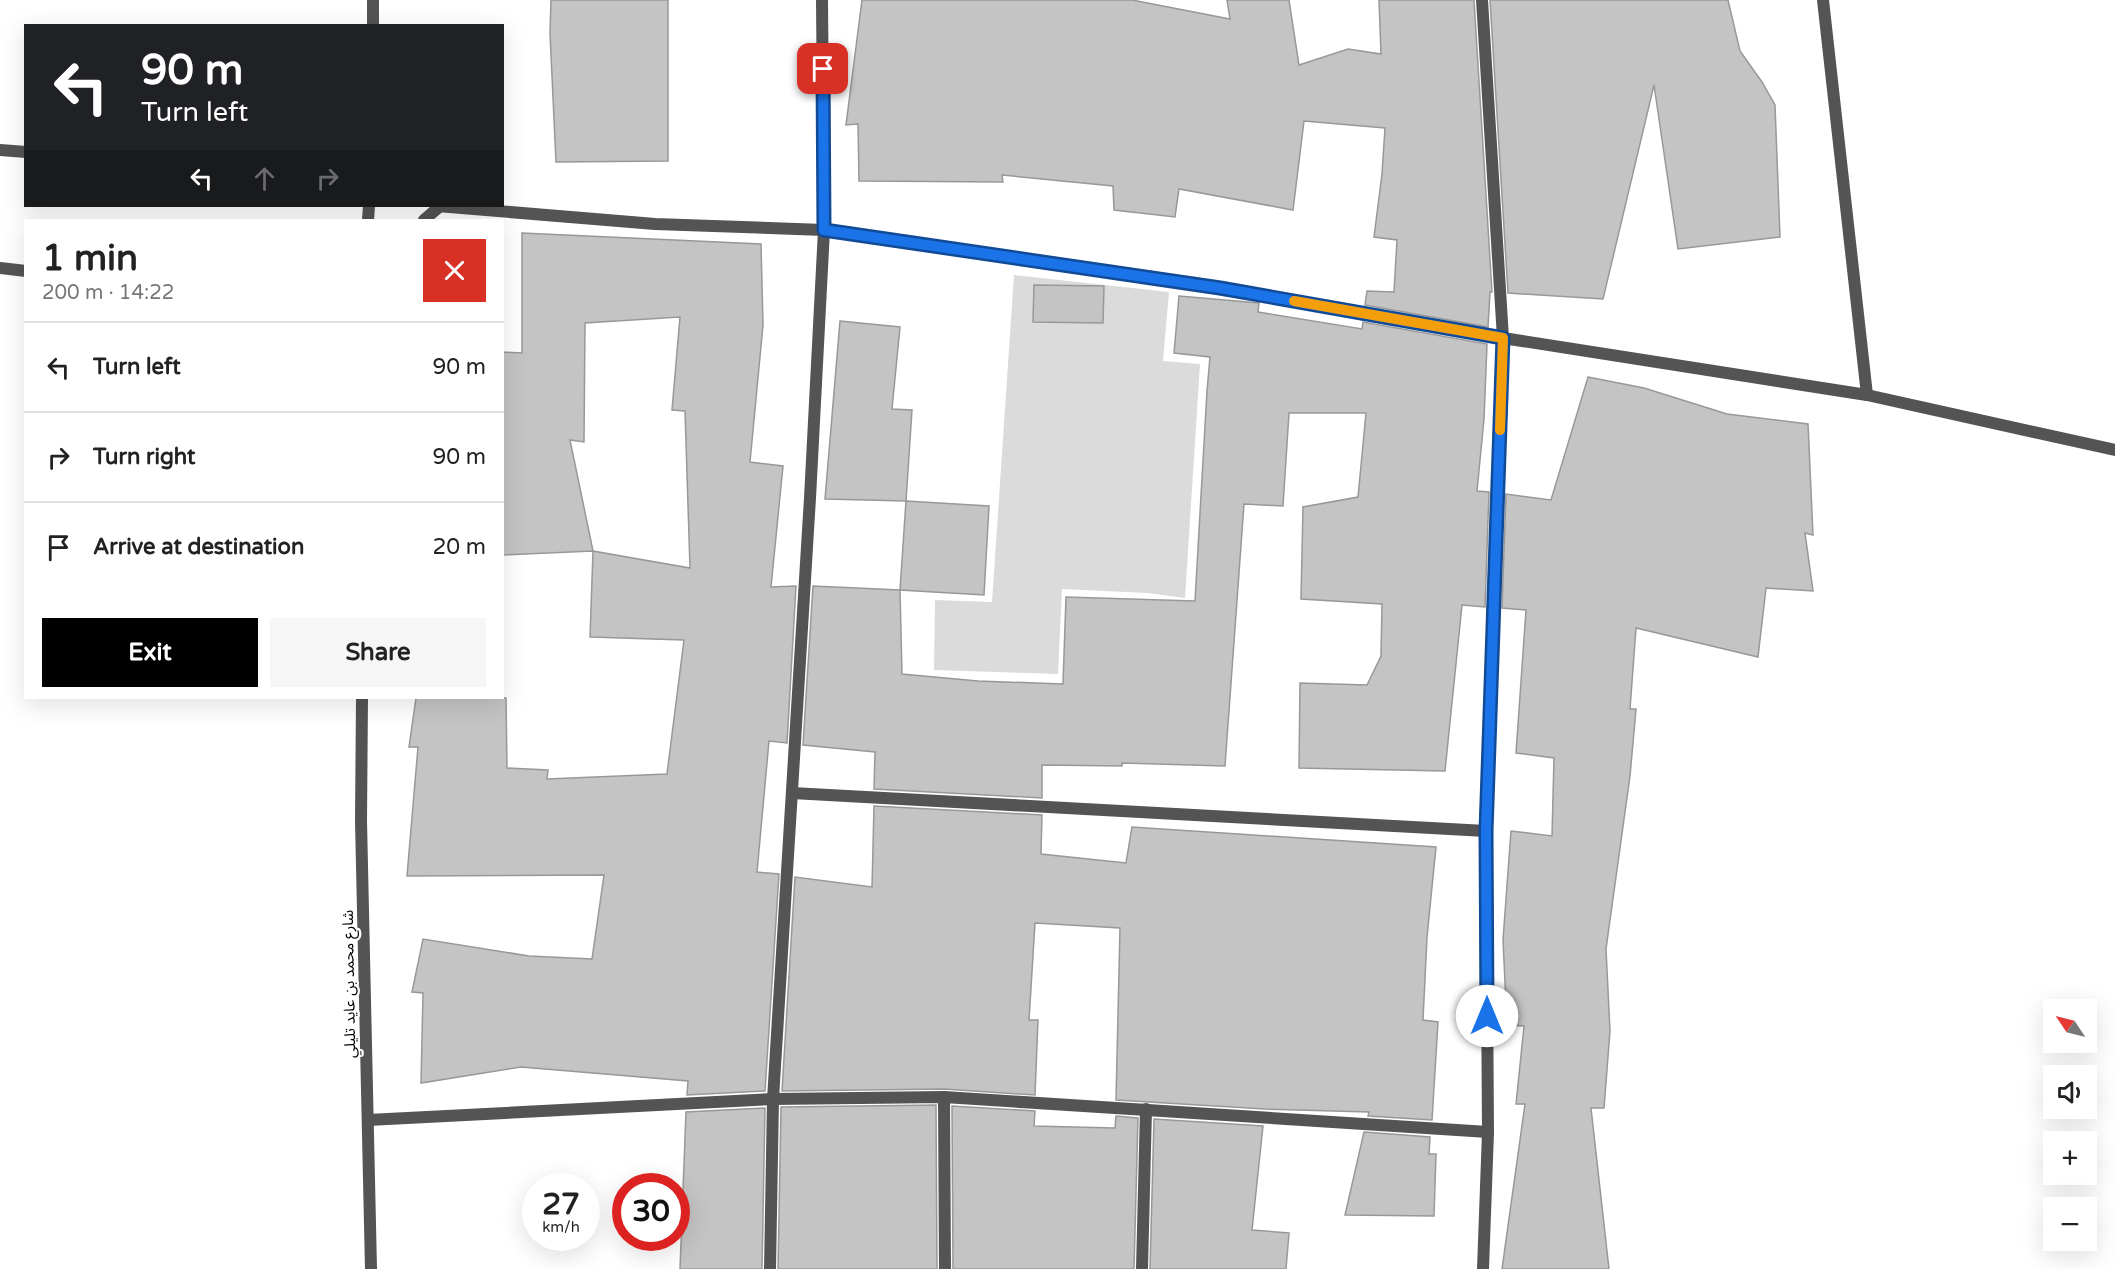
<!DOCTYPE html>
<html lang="en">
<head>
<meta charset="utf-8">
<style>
  :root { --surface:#fff; --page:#f6f6f6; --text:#222; --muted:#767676; --line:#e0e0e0; --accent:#000 }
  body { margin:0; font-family:"Varela Round","Noto Sans Arabic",sans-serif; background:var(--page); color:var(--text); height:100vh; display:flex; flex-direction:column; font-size:22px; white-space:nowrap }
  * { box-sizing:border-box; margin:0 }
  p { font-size:20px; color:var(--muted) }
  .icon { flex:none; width:33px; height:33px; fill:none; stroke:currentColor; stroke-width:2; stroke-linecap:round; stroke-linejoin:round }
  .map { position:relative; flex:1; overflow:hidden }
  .drawer { position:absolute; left:24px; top:219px; width:480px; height:480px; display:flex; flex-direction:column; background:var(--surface); border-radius:0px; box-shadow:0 6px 24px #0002 }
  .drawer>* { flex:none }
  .top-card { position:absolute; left:24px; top:24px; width:480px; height:183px; border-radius:0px; box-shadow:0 6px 24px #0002; background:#202124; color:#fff; overflow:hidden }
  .needle { width:39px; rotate:305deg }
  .tools { position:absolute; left:2043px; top:999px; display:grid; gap:12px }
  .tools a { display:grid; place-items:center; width:54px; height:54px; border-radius:0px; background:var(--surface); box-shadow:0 6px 24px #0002; font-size:30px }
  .speed { position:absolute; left:522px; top:1173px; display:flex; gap:12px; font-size:30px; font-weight:700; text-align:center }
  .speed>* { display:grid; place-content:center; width:78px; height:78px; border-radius:50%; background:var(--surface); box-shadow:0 6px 24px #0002; line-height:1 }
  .speed small { font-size:15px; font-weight:400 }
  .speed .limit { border:9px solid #d22; background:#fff; color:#111 }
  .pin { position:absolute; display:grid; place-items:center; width:51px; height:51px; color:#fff; margin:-26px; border-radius:12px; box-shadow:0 3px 9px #0006 }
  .me { position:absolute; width:66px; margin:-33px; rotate:0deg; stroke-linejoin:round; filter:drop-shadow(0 0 4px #0008) }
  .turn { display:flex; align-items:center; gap:21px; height:126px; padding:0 18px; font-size:27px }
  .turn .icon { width:78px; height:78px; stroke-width:2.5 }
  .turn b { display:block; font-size:42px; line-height:51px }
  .lanes { display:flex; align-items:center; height:57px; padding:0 18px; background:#0003; justify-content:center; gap:30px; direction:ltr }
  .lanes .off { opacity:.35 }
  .round { display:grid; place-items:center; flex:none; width:63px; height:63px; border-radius:0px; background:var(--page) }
  .head { display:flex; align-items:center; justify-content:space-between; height:102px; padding:0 18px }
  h1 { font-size:36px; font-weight:700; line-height:45px }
  .cta { display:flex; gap:12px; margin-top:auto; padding:12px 18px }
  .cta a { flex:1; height:69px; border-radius:0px; background:var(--accent); color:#fff; font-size:24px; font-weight:700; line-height:69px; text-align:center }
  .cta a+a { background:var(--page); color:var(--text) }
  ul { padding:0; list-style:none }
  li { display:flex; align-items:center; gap:18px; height:90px; padding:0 18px; border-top:2px solid var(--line) }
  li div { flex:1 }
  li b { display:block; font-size:22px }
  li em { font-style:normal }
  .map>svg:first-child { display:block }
  .green { fill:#dbdbdb }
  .building { fill:#c4c4c4; stroke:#989898; stroke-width:1.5; fill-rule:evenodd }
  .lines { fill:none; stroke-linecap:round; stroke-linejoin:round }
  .service { stroke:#545454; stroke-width:12 }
  .minor { stroke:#545454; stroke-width:12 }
  .tertiary { stroke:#545454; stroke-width:12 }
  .route-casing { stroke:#114b97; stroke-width:15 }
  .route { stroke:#1a73e8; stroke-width:10 }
  .slow { stroke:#f59e0b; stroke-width:10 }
  .labels { text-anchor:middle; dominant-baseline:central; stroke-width:4.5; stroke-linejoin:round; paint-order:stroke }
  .street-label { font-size:15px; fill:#000; stroke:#fff }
</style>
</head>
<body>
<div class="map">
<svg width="2115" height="1269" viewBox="0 0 2115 1269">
  <rect width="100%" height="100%" fill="#fff"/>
  <path class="green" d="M 1014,275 L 1169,292 L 1163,361 L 1200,364 L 1185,598 L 1148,593 L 1062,589 L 1058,674 L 934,670 L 935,600 L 992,602 Z"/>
  <g class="building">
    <path d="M 551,0 L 668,0 L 668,161 L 556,162 L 550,33 Z"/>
    <path d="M 862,0 L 1132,0 L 1230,19 L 1227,0 L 1289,0 L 1299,65 L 1348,49 L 1381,54 L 1379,0 L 1474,0 L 1492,292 L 1490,292 L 1488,327 L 1365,305 L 1367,291 L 1394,292 L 1397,240 L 1374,237 L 1382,174 L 1385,128 L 1304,121 L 1293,210 L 1179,189 L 1175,217 L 1114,210 L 1113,186 L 1002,175 L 1003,182 L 859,181 L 858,124 L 846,125 Z"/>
    <path d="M 1490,0 L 1728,0 L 1740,51 L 1762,82 L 1775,105 L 1780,237 L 1678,249 L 1654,85 L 1603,299 L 1508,293 Z"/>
    <path d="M 522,233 L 761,244 L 763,325 L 750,462 L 783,466 L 771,587 L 796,586 L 787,743 L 769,741 L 757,872 L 779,874 L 765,1091 L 687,1095 L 688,1081 L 521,1067 L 421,1083 L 423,993 L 412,992 L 423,939 L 529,956 L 592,959 L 604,875 L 407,876 L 418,747 L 409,747 L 416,698 L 506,698 L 507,768 L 548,770 L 547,779 L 667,774 L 684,640 L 590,637 L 593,551 L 502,555 L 502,352 L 522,353 ZM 680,317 L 672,410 L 685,411 L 690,568 L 593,551 L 570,440 L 584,442 L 585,323 Z"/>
    <path d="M 1034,285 L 1104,286 L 1103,323 L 1033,322 Z"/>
    <path d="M 1179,296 L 1259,303 L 1258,312 L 1362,329 L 1363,322 L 1487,344 L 1484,419 L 1477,491 L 1489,492 L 1485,607 L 1462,605 L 1445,771 L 1299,768 L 1300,683 L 1367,685 L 1381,656 L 1382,604 L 1301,599 L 1303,507 L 1358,497 L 1366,413 L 1289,413 L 1283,506 L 1244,504 L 1225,766 L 1122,763 L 1122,766 L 1042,765 L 1042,798 L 874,789 L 875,752 L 803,745 L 813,586 L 900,590 L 902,674 L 978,681 L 1063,684 L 1066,597 L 1195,601 L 1207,391 L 1210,357 L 1174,353 Z"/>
    <path d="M 840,321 L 900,327 L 892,409 L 912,410 L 906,501 L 825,499 Z"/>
    <path d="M 1588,377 L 1644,388 L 1727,414 L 1808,424 L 1813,535 L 1805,533 L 1813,591 L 1766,588 L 1758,657 L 1636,628 L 1630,709 L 1636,709 L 1630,776 L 1606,949 L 1610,1031 L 1604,1108 L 1591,1108 L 1609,1269 L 1502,1269 L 1525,1104 L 1516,1104 L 1524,1026 L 1507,1025 L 1503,940 L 1511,831 L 1552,836 L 1554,758 L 1516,753 L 1526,610 L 1502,608 L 1506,494 L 1551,500 Z"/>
    <path d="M 906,501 L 989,506 L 984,595 L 900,590 Z"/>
    <path d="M 874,806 L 1042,815 L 1041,854 L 1126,863 L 1132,827 L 1436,847 L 1427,937 L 1423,1020 L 1438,1022 L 1432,1120 L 1368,1116 L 1369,1112 L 1265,1109 L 1116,1100 L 1120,928 L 1035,923 L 1029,1020 L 1038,1020 L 1035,1095 L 944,1089 L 782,1091 L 795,877 L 872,887 Z"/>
    <path d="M 936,1105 L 937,1269 L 778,1269 L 781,1107 Z"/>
    <path d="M 952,1106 L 1035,1111 L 1034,1126 L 1115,1128 L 1116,1116 L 1138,1118 L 1134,1269 L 953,1269 Z"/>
    <path d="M 765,1108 L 762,1269 L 680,1269 L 686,1112 Z"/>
    <path d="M 1154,1119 L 1263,1126 L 1252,1230 L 1289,1233 L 1286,1269 L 1150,1269 Z"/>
    <path d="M 1364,1132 L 1430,1137 L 1429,1154 L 1436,1154 L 1434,1216 L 1345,1215 Z"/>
  </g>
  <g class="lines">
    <g class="service">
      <path d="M 792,793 L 1486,831"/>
      <path d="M 944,1097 L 945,1269"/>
      <path d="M 368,1120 L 773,1099 L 944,1097 L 1488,1132"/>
      <path d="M 770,1269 L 773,1099 L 810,498 L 824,230"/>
      <path d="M 1142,1269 L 1146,1109"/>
    </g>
    <g class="minor">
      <path d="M 822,0 L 824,230"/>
      <path d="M 1482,0 L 1503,338 L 1486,831 L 1488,1132 L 1483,1269"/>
      <path d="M 1823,0 L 1867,395"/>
      <path d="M 373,26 L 373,0"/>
      <path d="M 368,220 L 369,206"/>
      <path d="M 362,698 L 361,821 L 371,1269"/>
    </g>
    <g class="tertiary">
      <path d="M 0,150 L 26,152"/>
      <path d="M 437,206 L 655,224 L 824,230 L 1220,288 L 1503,338 L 1867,395 L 2115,450"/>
      <path d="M 424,220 L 439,207"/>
      <path d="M 0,268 L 26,271"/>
    </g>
  </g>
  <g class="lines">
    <g class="route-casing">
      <path id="route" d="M 823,69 L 824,230 L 1220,288 L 1503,338 L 1486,831 L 1487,1016"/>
    </g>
    <use href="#route" class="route"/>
    <path class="slow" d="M 1294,301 L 1503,338 L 1500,430"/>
  </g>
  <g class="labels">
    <g class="street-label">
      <text transform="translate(349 984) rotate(-91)">شارع محمد بن عايد تليلي</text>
    </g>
  </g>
</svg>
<div class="tools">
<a><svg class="needle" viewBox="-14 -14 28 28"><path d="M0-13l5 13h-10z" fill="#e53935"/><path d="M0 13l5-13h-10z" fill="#767676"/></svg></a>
<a><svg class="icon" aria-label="sound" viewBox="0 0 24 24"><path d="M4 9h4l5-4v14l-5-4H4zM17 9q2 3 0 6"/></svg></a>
<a>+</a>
<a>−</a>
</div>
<div class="speed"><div>27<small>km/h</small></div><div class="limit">30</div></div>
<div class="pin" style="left:823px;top:69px;background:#d93025"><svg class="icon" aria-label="arrive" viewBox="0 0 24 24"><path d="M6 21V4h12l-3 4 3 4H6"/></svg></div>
<svg class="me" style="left:1487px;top:1016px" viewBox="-20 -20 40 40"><circle r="19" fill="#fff"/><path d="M0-13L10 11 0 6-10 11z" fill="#1a73e8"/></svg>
<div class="top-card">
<div class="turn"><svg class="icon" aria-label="left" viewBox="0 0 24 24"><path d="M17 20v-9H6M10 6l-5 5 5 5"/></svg><div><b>90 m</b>Turn left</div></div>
<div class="lanes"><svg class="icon" aria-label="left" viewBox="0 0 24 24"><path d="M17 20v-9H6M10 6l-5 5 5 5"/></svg><svg class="icon off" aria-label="ahead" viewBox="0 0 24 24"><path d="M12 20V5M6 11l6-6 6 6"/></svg><svg class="icon off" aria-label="right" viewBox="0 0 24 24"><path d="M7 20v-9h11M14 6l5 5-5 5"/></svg></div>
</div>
<section class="drawer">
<div class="head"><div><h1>1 min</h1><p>200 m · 14:22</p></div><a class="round" style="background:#d93025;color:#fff"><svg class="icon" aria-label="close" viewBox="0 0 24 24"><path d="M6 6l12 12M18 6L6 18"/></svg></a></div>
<ul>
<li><svg class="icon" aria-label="left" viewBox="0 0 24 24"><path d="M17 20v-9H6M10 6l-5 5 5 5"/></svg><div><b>Turn left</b></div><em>90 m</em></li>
<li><svg class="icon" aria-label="right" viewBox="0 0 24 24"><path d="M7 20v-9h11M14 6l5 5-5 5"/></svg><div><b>Turn right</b></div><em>90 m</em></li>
<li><svg class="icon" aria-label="arrive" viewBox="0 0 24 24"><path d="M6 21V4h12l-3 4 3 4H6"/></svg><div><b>Arrive at destination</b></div><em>20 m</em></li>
</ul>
<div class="cta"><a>Exit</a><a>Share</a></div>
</section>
</div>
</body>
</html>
